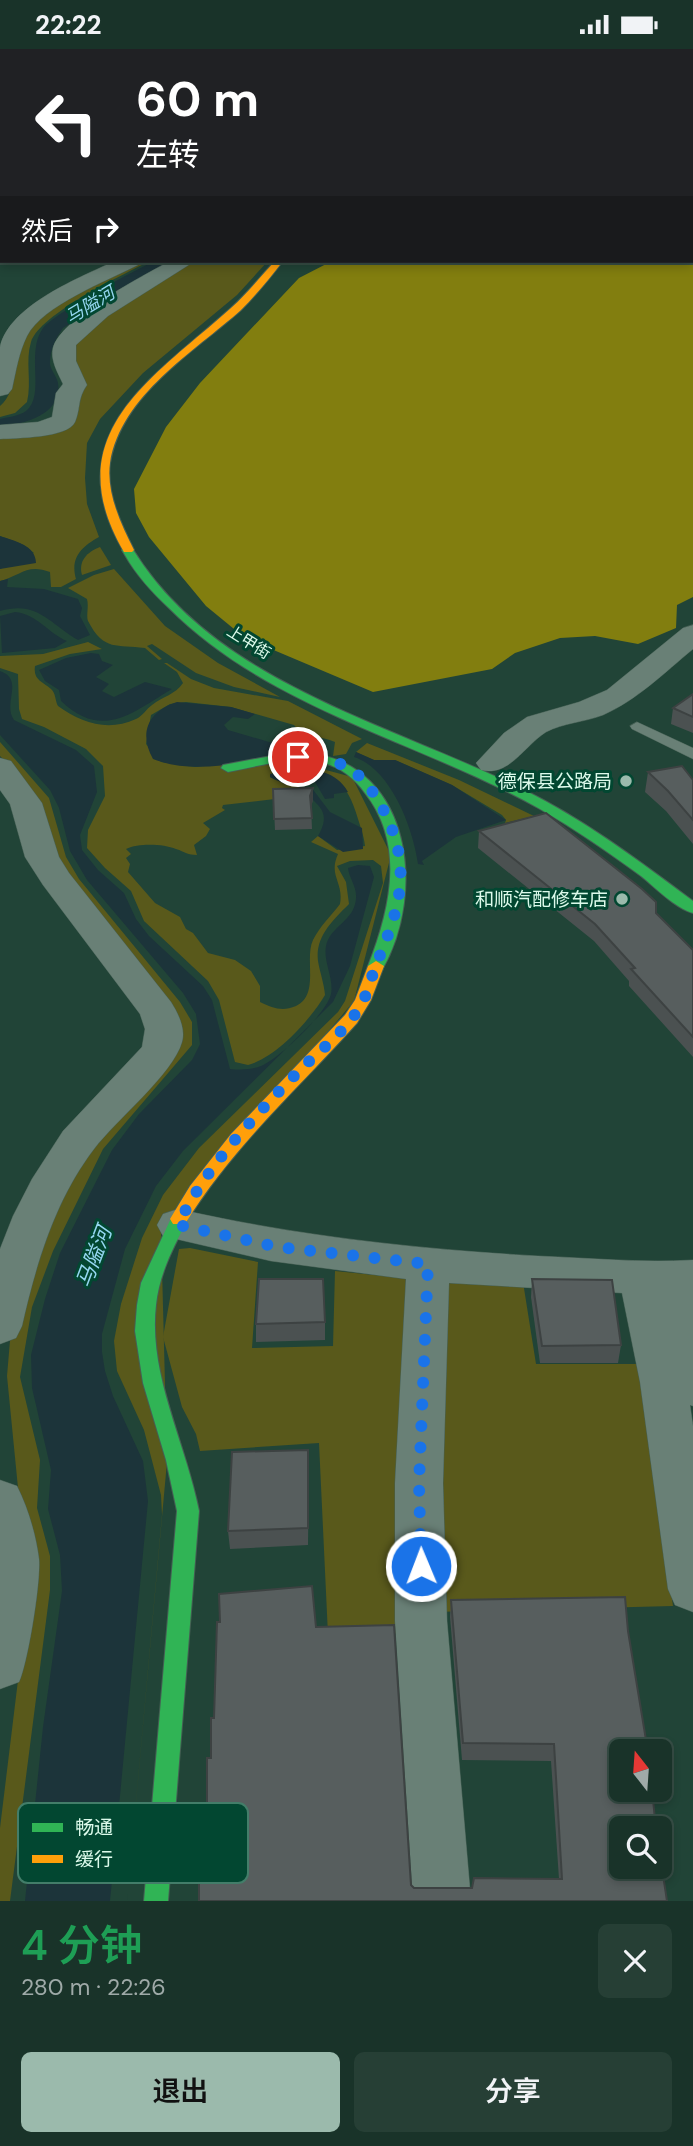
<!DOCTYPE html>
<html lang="zh">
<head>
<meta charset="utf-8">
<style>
  :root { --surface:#193329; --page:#263f35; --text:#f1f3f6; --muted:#9faaa8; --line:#374e46; --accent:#9bbaac }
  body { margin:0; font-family:"DM Sans","Noto Sans SC",sans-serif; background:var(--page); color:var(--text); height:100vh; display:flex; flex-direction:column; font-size:26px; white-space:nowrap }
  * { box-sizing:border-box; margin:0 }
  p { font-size:23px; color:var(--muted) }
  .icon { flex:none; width:38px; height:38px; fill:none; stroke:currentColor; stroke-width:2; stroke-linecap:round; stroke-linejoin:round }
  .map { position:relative; height:1852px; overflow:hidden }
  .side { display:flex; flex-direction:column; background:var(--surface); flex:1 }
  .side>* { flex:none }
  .hud { position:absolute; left:0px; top:0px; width:693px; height:214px; box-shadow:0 4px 10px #0003,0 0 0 2px var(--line); background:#202124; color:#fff; overflow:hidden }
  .needle { width:46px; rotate:343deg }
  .fabs { position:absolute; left:609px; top:1690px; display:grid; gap:14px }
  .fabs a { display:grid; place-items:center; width:63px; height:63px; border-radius:10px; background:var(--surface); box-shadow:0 4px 10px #0003,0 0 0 2px var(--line); font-size:35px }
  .pin { position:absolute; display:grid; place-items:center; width:60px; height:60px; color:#fff; margin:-30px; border:4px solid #fff; border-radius:50%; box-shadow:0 2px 7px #0007 }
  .me { position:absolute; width:77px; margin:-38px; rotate:359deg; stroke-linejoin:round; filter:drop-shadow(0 0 5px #0008) }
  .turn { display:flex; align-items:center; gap:24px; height:147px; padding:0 21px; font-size:32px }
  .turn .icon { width:91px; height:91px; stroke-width:2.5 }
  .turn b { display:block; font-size:49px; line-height:60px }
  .then { display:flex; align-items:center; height:66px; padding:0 21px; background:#0003; gap:14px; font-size:26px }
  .round { display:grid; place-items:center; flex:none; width:74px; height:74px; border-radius:10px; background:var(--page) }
  .summary { display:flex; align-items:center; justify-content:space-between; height:119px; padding:0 21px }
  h1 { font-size:42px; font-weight:600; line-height:52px; color:#1e9e55 }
  .button { display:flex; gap:14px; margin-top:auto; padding:14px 21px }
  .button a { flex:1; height:80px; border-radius:10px; background:var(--accent); color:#111; font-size:28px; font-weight:600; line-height:80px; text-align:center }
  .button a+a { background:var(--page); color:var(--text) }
  .status { display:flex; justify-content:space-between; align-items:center; height:49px; padding:0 35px; background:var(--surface); direction:ltr }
  .status svg { height:19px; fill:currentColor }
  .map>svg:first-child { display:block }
  .green { fill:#59591b; fill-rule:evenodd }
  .forest { fill:#827e0f }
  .water { fill:#1c343a }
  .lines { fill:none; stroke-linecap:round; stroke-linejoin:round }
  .river { fill:#1c343a; fill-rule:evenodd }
  .lane-casing { stroke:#455f54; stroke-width:1 }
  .street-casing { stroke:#455f54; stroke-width:1 }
  .fast-casing { stroke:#455f54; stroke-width:2 }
  .slow-casing { stroke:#455f54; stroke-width:2 }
  .lane { fill:#698076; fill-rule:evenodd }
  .street { fill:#698076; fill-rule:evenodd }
  .fast { fill:#30b455; fill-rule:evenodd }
  .slow { fill:#ff9f0a; fill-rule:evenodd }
  .wall { fill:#4b5151 }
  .shaded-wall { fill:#3d4242 }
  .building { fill:#575e5e; stroke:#3d4242; stroke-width:2 }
  .route { stroke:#1a73e8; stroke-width:12; stroke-dasharray:0 21.6 }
  .poi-dot { fill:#9bbaac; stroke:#024731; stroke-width:2.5 }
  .labels { text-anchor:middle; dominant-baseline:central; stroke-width:6; stroke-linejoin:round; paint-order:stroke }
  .far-street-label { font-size:16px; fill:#dcfaeb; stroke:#024731 }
  .far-water-label { font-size:18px; font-style:italic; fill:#95d7f1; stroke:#024731 }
  .poi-label { font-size:19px; fill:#dcfaeb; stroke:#024731; text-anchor:end }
  .water-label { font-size:21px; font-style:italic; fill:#95d7f1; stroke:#024731 }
  .key { fill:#024731; stroke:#437d69; stroke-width:2 }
  .key-label { font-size:19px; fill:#dcfaeb }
</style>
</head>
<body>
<div class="status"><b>22:22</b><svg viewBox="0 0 49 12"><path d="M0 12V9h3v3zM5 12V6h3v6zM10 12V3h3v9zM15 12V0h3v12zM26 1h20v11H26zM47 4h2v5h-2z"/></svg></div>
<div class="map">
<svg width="693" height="1852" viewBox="0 0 693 1852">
  <rect width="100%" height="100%" fill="#214437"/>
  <g class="green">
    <path d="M 136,212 L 150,212 C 122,226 40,265 31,293 C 25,312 32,333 27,353 L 15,364 L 0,368 L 0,357 C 19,342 13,306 23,286 C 36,262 110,226 136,212 Z"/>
    <path d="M 187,212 L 268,212 L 237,246 L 143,324 L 100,370 L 87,394 L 85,429 L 87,455 L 99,488 C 81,498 70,509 76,530 L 61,538 L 51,538 L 50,523 C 27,514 20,527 0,532 L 0,520 L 34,504 L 24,496 L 0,487 L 0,384 L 59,376 L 69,294 L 108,259 Z"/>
    <path d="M 100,498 L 111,516 L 82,526 C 78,512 87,503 100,498 Z"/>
    <path d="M 114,520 L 165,577 L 218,614 L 280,648 L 234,638 L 196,624 L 152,595 L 147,597 L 162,610 L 159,611 L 145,599 C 117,595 104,603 88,572 C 86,567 89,557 87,550 L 68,539 L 94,526 Z"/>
    <path d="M 88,593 L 102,600 L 70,605 L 35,617 C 33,631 42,632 51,640 C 56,644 55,652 58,657 C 81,674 108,683 136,670 C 143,667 146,660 152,656 C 163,647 175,646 183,634 L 177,623 L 164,614 L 167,614 L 191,630 L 214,639 L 288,652 L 362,690 L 352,694 L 346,705 L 333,707 L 335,693 C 322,687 302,688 294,676 L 231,658 L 186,653 L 170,655 L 151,666 L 146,695 L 161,713 L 195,718 L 225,715 L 300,714 L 352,728 L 391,806 L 354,952 L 161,1180 L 167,1413 L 127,1852 L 162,1466 L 161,1446 L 144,1381 L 117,1322 L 114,1292 L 121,1255 L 142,1189 L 163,1146 L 199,1099 L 338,963 L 345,952 L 383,834 L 381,817 L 373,811 L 350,812 L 337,817 L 346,833 L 349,855 C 332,872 315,888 318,912 C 320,924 324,934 325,946 C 310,971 277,1008 248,1016 L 235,1013 L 219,951 L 208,932 L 144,872 L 131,842 L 105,819 L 87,799 L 88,781 L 105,747 L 103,717 L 86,700 L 44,678 L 22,670 L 19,660 L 18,625 L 0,619 L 0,607 L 43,605 ZM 291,720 C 332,721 347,731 358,770 C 361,780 364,787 365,797 L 337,801 L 318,787 L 311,793 L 338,805 C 328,827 344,833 340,855 C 331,867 320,877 313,891 C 304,910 320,946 296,957 C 282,963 273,959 260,953 L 260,937 L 251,922 L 235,911 L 208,904 L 193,884 L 186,880 L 180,868 L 155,854 L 128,823 L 130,815 L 126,809 L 131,805 L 126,800 C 139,794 163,795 176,800 C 185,803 188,806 197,806 L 194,796 L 206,787 L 210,780 L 203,774 L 225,761 L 222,759 L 223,756 L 283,749 L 302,741 C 295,733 280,735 270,728 Z"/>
    <path d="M 0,693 L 49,749 L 66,808 L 79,830 L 180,953 L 192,973 L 192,996 L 103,1100 L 53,1202 L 32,1258 L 20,1328 L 40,1411 L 37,1459 L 50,1507 L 50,1541 L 10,1852 L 0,1852 L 0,1779 L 19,1623 L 19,1449 L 7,1327 L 11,1280 L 67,1132 L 171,1005 L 59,819 L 24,732 L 0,707 Z"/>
    <path d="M 367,694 L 459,731 L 534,767 L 505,774 L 506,771 L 502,766 L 452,736 L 395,711 L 374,711 L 356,703 Z"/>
    <path d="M 190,1199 L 258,1213 L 252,1299 L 333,1297 L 335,1222 L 414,1230 L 409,1584 L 328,1586 L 319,1394 L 200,1402 L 196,1385 L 182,1358 L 163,1288 L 179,1200 Z"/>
    <path d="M 448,1232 L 523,1233 L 536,1315 L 639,1315 L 673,1557 L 434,1563 Z"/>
  </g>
  <path class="forest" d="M 498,0 L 693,0 L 693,548 L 677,556 L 676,579 L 638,595 L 595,587 L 560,589 L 515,604 L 492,620 L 373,643 L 245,589 L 206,557 L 149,488 L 136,464 L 134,440 L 166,378 L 200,334 L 299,229 L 332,212 L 691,212 L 691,2 Z"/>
  <g class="water">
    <path d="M 155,212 L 171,212 L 63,279 C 56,289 50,300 50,314 C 50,321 57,327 58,334 C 63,366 23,375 0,378 L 0,370 C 8,368 19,367 26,362 C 46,346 25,304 43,279 C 56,263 133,222 155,212 Z"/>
    <path d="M 0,487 C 14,492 36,496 36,514 L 0,520 Z"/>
    <path d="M 8,530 L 7,538 L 44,540 L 78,550 L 82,559 L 80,567 L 90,586 L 78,591 C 49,574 37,551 0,562 L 0,532 Z"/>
    <path d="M 15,563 C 37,565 48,584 67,592 L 55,599 L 2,604 L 0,567 Z"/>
    <path d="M 91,604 L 99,605 L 102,612 L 113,616 L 96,628 L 109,635 L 102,642 L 114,648 L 145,633 L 172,640 C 133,663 103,692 61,652 L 59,641 L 45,632 L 39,621 L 66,609 Z"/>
    <path d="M 0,622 C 25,631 2,654 14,671 L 76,701 L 94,717 L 97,743 L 80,786 L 82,801 L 98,821 L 124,844 L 136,870 L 149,887 L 203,937 L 212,951 L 230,1020 C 241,1021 250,1021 261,1017 C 280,1009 326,965 331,945 C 334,929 323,913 326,897 C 330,877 355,872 356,849 C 357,838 349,829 348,819 L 358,816 L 370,817 L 374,828 L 350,917 L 333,953 L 183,1102 L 156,1137 L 125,1200 L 102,1285 L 102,1303 L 105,1322 L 113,1347 L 143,1412 L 148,1452 L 110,1852 L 25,1852 L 43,1678 L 62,1542 L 60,1506 L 48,1460 L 51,1421 L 32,1339 L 31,1306 L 45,1250 L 60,1204 L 112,1101 L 139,1065 L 192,1011 L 200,995 L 196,965 L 183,944 L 87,831 L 70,802 L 59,759 L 50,741 L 0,686 Z"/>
    <path d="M 177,653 L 231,658 L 255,665 L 248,670 L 233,668 L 224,676 L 228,681 L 276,695 L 291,694 L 299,703 C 253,710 198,728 153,710 C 138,683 149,662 177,653 Z"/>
    <path d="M 356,703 L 374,711 L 395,711 L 452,736 L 506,771 L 456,788 L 422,812 L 424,816 L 418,815 C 413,779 391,720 354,708 Z"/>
    <path d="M 291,720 C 313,720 336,721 348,743 L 334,745 L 334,749 L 325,750 L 315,733 L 287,736 L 270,728 L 270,725 Z"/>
    <path d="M 311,738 L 330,763 L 362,779 L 363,800 L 343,803 L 318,787 C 332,763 319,757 302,741 Z"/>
  </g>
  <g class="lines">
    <path class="river" d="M 398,0 L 424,0 L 397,2 Z"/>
    <g class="lane-casing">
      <path id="lane" d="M 637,673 L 693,699 L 693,710 L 632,680 L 630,677 Z"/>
    </g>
    <g class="street-casing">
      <g id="street">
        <path d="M 115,212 L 141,212 L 138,216 C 107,232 43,256 27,287 C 19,303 16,322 12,340 L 8,345 L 0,347 C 0,332 0,313 0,298 C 9,256 81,228 115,212 Z"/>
        <path d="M 170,212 L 195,212 L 108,267 L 76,296 L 76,312 L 87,336 C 77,350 81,359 75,373 C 68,389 16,389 0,390 L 0,376 L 38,373 L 52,368 L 56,344 L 63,335 C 58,324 50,311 53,299 C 61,269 143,227 170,212 Z"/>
        <path d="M 693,576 L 693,600 C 664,624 637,651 603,666 C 585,673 563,674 546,683 C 524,697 509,728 481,721 L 476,714 L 504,684 L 527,668 L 579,653 L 607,641 L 683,579 Z"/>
        <path d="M 0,709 L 11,712 L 42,754 L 59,808 L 69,824 L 171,953 C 178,964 186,980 182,993 C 173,1025 116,1071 94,1100 C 55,1151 36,1215 22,1277 L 16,1289 L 0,1295 L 0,1200 L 13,1167 L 32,1130 L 63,1082 L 142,998 L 145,980 L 140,965 L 43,836 L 25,808 L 10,755 L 0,741 Z"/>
        <path d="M 178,1160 C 297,1187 417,1200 538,1207 C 590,1209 641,1214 693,1211 L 693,1357 L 690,1356 L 693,1377 L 693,1563 L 675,1556 L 668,1540 L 640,1333 L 622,1244 L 449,1234 L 443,1434 L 447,1572 L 471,1852 L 413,1852 L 395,1572 L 395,1434 L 406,1230 L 271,1212 L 163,1187 L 157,1176 L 163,1165 Z"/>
        <path d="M 0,1431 L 17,1437 C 28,1459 36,1486 39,1510 C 41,1532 28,1613 19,1633 L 0,1640 Z"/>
      </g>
    </g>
    <g class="fast-casing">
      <g id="fast">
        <path d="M 2,194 L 2,200 L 0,201 L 0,195 Z"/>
        <path d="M 128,498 L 132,499 C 215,635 390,674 524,741 C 585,771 639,812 693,852 L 693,864 C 675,859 656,839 641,827 C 608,803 575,780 540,760 C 417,691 271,661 169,559 C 152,543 137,527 125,506 L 122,501 Z"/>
        <path d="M 309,704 C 412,716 426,845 382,921 L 370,921 L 368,917 C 390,861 406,796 365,744 C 355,730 341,718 323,714 C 292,707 259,717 228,723 L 221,719 L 223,716 L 282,705 Z"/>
        <path d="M 179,1163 L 185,1165 L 188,1170 C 174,1197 159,1225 156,1256 C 148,1326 186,1394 199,1462 L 168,1852 L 144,1852 L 177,1462 L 166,1411 L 143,1334 L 135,1282 L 137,1256 L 141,1234 L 173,1165 Z"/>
      </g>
    </g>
    <g class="slow-casing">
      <g id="slow">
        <path d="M 473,0 L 472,2 L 465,2 L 466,0 Z"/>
        <path d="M 275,212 L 283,212 C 270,229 256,246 241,261 C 194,303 121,346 110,414 C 106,444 121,475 134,501 L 132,503 L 124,503 C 55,385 152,330 231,259 C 247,245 260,228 275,212 Z"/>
        <path d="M 376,912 L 384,917 L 371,951 L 357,974 C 298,1040 232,1098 185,1175 L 173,1175 L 170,1170 L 173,1165 L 190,1137 L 231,1085 L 345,966 L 355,951 L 368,917 Z"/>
      </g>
    </g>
    <use href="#lane" class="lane"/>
    <use href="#street" class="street"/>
    <use href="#fast" class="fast"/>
    <use href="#slow" class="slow"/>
  </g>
  <g class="wall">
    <path d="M 693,645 L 693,684 L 671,675 L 673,659 Z"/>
    <path d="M 648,723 L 693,731 L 693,795 L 666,762 L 645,743 Z"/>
    <path d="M 273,740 L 313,751 L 311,757 L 312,780 L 275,781 Z"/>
    <path d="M 479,782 L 656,864 L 693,901 L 693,1008 L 629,937 L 629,932 L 594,892 L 478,799 Z"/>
    <path d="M 532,1230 L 621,1296 L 618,1314 L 540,1314 L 531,1248 Z"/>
    <path d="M 325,1273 L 325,1291 L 256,1293 L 256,1275 Z"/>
    <path d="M 309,1418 L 308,1496 L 230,1500 L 228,1482 Z"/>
    <path d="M 451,1551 L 628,1582 L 667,1852 L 199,1852 L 207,1781 L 214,1669 L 316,1578 L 411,1836 L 414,1839 L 472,1839 L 559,1830 L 551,1712 L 462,1711 L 450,1568 Z"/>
  </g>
  <path class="shaded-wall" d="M 313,739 L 313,751 L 311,759 L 310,747 Z"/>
  <g class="building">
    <path d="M 693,645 L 693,668 L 673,659 Z"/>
    <path d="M 682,717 L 693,731 L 693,771 L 668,742 L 648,723 Z"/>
    <path d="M 313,739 L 310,747 L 312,769 L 274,770 L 273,740 Z"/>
    <path d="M 546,764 L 642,840 L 656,853 L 656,864 L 693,901 L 693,988 L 631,920 L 635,919 L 595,875 L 479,782 Z"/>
    <path d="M 259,1230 L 323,1230 L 325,1273 L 256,1275 Z"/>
    <path d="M 532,1230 L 612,1231 L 621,1296 L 542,1297 Z"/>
    <path d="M 308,1401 L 308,1479 L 228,1482 L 232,1403 Z"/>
    <path d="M 312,1537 L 316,1578 L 394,1576 L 411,1836 L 414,1839 L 472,1839 L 474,1829 L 562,1830 L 554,1695 L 463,1694 L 451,1551 L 625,1548 L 628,1582 L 648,1703 L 621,1703 L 621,1741 L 652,1741 L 656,1780 L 621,1780 L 621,1818 L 660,1818 L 660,1806 L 667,1852 L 199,1852 L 199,1828 L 202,1781 L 207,1781 L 207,1709 L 211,1709 L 211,1669 L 214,1669 L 217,1573 L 220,1573 L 219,1545 Z"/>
  </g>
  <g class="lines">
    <path class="route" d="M 298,708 C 344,708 364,723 385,764 C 413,821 399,861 376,916 C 371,929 368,944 361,956 C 347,981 319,1002 299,1022 C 253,1069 207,1116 178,1176 L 278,1198 L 428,1215 L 419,1434 L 421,1517"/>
  </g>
  <g class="poi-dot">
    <circle cx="626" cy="732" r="7"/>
    <circle cx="622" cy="850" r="7"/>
  </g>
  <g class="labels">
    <g class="far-street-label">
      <text transform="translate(249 593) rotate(32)">上甲街</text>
    </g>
    <g class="far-water-label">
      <text transform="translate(90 256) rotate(-31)">马隘河</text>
    </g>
    <g class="poi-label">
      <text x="612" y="732">德保县公路局</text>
      <text x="608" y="850">和顺汽配修车店</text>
    </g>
    <g class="water-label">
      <text transform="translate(94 1208) rotate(-69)">马隘河</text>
    </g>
  </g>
  <rect x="18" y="1754" width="230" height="80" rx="10" class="key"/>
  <rect x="32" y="1774" width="31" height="9" fill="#30b455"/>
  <rect x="32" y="1806" width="31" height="8" fill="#ff9f0a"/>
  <g class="key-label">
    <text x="75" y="1785">畅通</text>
    <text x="75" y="1817">缓行</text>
  </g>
</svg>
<div class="fabs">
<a><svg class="needle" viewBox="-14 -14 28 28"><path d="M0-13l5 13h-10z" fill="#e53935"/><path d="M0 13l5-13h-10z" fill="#9faaa8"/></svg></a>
<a><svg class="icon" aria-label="search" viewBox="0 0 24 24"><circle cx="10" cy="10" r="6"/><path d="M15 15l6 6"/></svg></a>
</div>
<div class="pin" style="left:298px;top:708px;background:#d93025"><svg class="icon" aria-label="arrive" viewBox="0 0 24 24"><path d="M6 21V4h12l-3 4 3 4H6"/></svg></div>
<svg class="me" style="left:421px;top:1517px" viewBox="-20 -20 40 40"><circle r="17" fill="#1a73e8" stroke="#fff" stroke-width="3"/><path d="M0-11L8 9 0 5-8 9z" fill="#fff"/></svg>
<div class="hud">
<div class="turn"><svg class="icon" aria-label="left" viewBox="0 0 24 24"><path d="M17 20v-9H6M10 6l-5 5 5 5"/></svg><div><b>60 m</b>左转</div></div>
<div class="then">然后<svg class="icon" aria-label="right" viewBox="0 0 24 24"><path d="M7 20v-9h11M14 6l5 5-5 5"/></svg></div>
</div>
</div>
<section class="side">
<div class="summary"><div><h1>4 分钟</h1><p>280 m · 22:26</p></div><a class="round"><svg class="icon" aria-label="close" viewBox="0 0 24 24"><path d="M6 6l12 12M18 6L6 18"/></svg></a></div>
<div class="button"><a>退出</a><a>分享</a></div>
</section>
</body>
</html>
